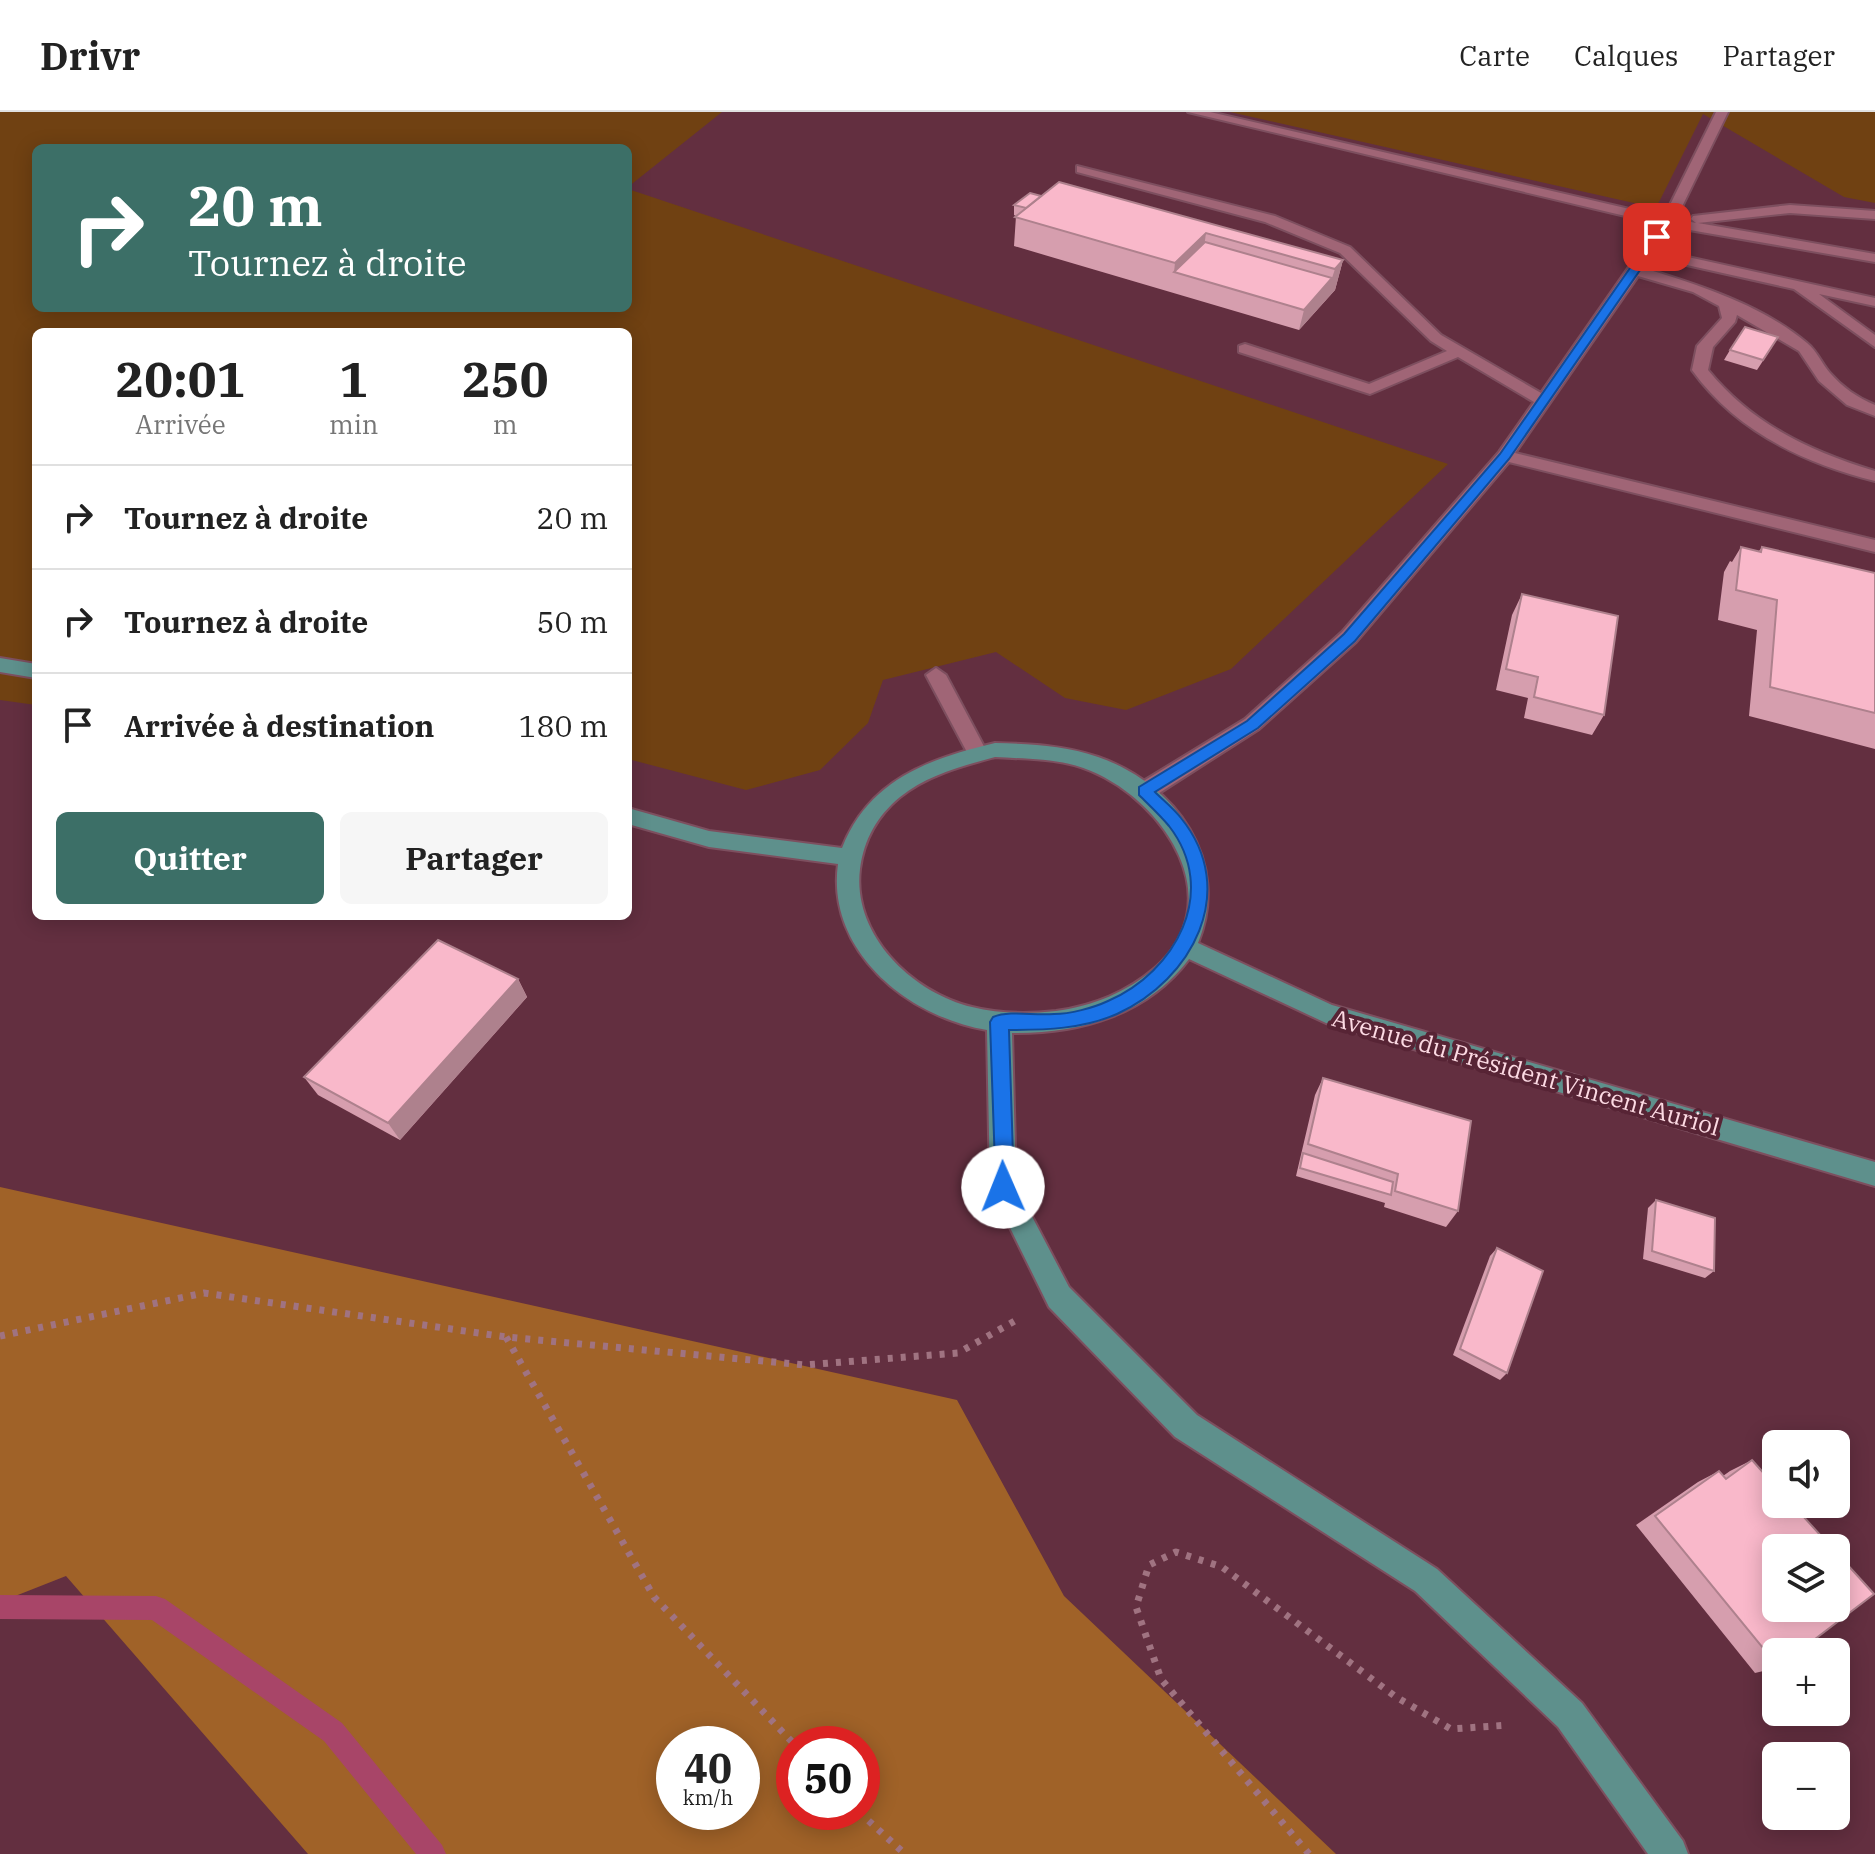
<!DOCTYPE html>
<html lang="fr">
<head>
<meta charset="utf-8">
<style>
  :root { --surface:#fff; --page:#f6f6f6; --text:#222; --muted:#767676; --line:#e0e0e0; --accent:#3c6f67 }
  body { margin:0; font-family:"IBM Plex Serif",serif; background:var(--page); color:var(--text); height:100vh; display:flex; flex-direction:column; font-size:30px; white-space:nowrap }
  * { box-sizing:border-box; margin:0 }
  p { font-size:26px; color:var(--muted) }
  .icon { flex:none; width:44px; height:44px; fill:none; stroke:currentColor; stroke-width:2; stroke-linecap:round; stroke-linejoin:round }
  .map { position:relative; flex:1; overflow:hidden }
  .side { position:absolute; left:32px; top:216px; width:600px; height:592px; display:flex; flex-direction:column; background:var(--surface); border-radius:12px; box-shadow:0 4px 20px #0003 }
  .side>* { flex:none }
  .guide { position:absolute; left:32px; top:32px; width:600px; height:168px; border-radius:12px; box-shadow:0 4px 20px #0003; background:#3c6f67; color:#fff; overflow:hidden }
  .controls { position:absolute; left:1762px; top:1318px; display:grid; gap:16px }
  .controls a { display:grid; place-items:center; width:88px; height:88px; border-radius:12px; background:var(--surface); box-shadow:0 4px 20px #0003; font-size:40px }
  .speed { position:absolute; left:656px; top:1614px; display:flex; gap:16px; font-size:40px; font-weight:700; text-align:center }
  .speed>* { display:grid; place-content:center; width:104px; height:104px; border-radius:50%; background:var(--surface); box-shadow:0 4px 20px #0003; line-height:1 }
  .speed small { font-size:20px; font-weight:400 }
  .speed .limit { border:12px solid #d22; background:#fff; color:#111 }
  .pin { position:absolute; display:grid; place-items:center; width:68px; height:68px; color:#fff; margin:-34px; border-radius:16px; box-shadow:0 4px 12px #0006 }
  .me { position:absolute; width:88px; margin:-44px; rotate:359deg; stroke-linejoin:round; filter:drop-shadow(0 0 6px #0008) }
  .turn { display:flex; align-items:center; gap:28px; height:168px; padding:0 24px; font-size:36px }
  .turn .icon { width:104px; height:104px; stroke-width:2.5 }
  .turn b { display:block; font-size:56px; line-height:68px }
  .eta { display:flex; justify-content:space-evenly; align-items:center; height:136px; text-align:center }
  .eta b { font-size:48px; font-weight:700; line-height:56px }
  .primary-button { display:flex; gap:16px; margin-top:auto; padding:16px 24px }
  .primary-button a { flex:1; height:92px; border-radius:12px; background:var(--accent); color:#fff; font-size:32px; font-weight:700; line-height:92px; text-align:center }
  .primary-button a+a { background:var(--page); color:var(--text) }
  ul { padding:0; list-style:none }
  li { display:flex; align-items:center; gap:24px; height:104px; padding:0 24px; border-top:2px solid var(--line) }
  li div { flex:1 }
  li b { display:block; font-size:30px }
  li em { font-style:normal }
  header { display:flex; align-items:center; gap:48px; box-sizing:border-box; height:112px; padding:0 40px; background:var(--surface); border-bottom:2px solid var(--line) }
  header strong { font-size:38px }
  nav { display:flex; gap:44px; margin-inline-start:auto; font-size:28px }
  .map>svg:first-child { display:block }
  .green { fill:#704112 }
  .forest { fill:#a06228; fill-rule:evenodd }
  .lines { fill:none; stroke-linecap:round; stroke-linejoin:round }
  .stream { fill:#a84568; fill-rule:evenodd }
  .minor-casing { stroke:#7d4f5f; stroke-width:4 }
  .major-casing { stroke:#7d4f5f; stroke-width:4 }
  .path { stroke:#a07381; stroke-width:7; stroke-dasharray:5 8; stroke-linecap:butt }
  .minor { fill:#a06576; fill-rule:evenodd }
  .major { fill:#5e908c; fill-rule:evenodd }
  .wall { fill:#d69eae }
  .shaded-wall { fill:#ae818d }
  .building { fill:#f9b8ca; stroke:#ae818d; stroke-width:2 }
  .route { fill:#1a73e8; stroke:#114b97; stroke-width:2 }
  .labels { text-anchor:middle; dominant-baseline:central; stroke-width:8; stroke-linejoin:round; paint-order:stroke }
  .street-label { font-size:24px; fill:#fcdae3; stroke:#572435 }
</style>
</head>
<body>
<header>
<strong>Drivr</strong>
<nav><a>Carte</a><a>Calques</a><a>Partager</a></nav>
</header>
<div class="map">
<svg width="1875" height="1742" viewBox="0 0 1875 1742">
  <rect width="100%" height="100%" fill="#632f40"/>
  <g class="green">
    <path d="M 0,0 L 722,0 L 628,75 L 628,36 L 36,36 L 36,196 L 628,196 L 628,77 L 1448,352 L 1231,557 L 1126,598 L 1065,586 L 996,540 L 883,568 L 868,611 L 820,658 L 746,678 L 628,647 L 628,220 L 36,220 L 36,593 L 0,588 Z"/>
    <path d="M 1230,0 L 1875,0 L 1875,91 L 1844,85 L 1703,2 L 1656,96 Z"/>
  </g>
  <path class="forest" d="M 0,1075 L 957,1288 L 1064,1484 L 1336,1742 L 308,1742 L 66,1464 L 0,1490 ZM 674,1632 L 742,1632 L 742,1700 L 674,1700 ZM 862,1632 L 862,1700 L 794,1700 L 794,1632 Z"/>
  <g class="lines">
    <path class="stream" d="M 0,1483 L 156,1484 L 165,1487 L 342,1611 L 442,1733 L 446,1742 L 416,1742 L 324,1629 L 152,1508 L 0,1507 Z"/>
    <g class="minor-casing">
      <g id="minor">
        <path d="M 1188,0 L 1210,0 L 1664,105 L 1716,0 L 1728,0 L 1676,107 L 1696,111 L 1691,107 L 1693,104 L 1790,93 L 1875,99 L 1875,107 L 1790,101 L 1698,111 L 1875,142 L 1875,150 L 1672,115 L 1656,138 L 1875,186 L 1875,194 L 1819,182 L 1875,223 L 1875,235 L 1794,177 L 1651,145 L 1643,156 C 1699,173 1762,193 1807,231 C 1817,239 1822,252 1830,261 C 1842,275 1858,286 1875,293 L 1875,304 L 1847,293 L 1819,269 L 1799,239 L 1737,203 L 1735,210 L 1713,235 L 1708,258 C 1752,312 1809,339 1875,359 L 1875,369 C 1803,351 1736,319 1692,258 L 1697,234 L 1722,206 L 1719,194 L 1693,180 L 1638,164 L 1515,341 L 1875,428 L 1875,440 L 1509,350 L 1356,530 L 1259,617 L 1153,685 L 1137,685 L 1134,679 L 1137,673 L 1245,607 L 1342,520 L 1499,340 L 1534,290 L 1458,245 L 1370,282 L 1239,240 L 1239,234 L 1245,232 L 1369,272 L 1447,239 L 1431,229 L 1340,141 L 1265,110 L 1077,60 L 1077,54 L 1275,104 L 1350,135 L 1441,223 L 1541,281 L 1659,112 Z"/>
        <path d="M 936,556 L 946,563 L 988,642 L 985,647 L 971,647 L 968,642 L 926,563 Z"/>
      </g>
    </g>
    <g class="major-casing">
      <g id="major">
        <path d="M 0,546 L 36,552 L 36,566 L 0,560 Z"/>
        <path d="M 995,631 C 1030,632 1064,633 1098,645 C 1176,672 1231,749 1198,831 L 1332,893 L 1875,1050 L 1875,1074 L 1326,911 L 1189,847 C 1147,903 1079,922 1012,921 L 1016,1074 L 1069,1175 L 1197,1303 L 1437,1457 L 1582,1591 L 1683,1729 L 1688,1742 L 1648,1742 L 1558,1615 L 1415,1479 L 1175,1325 L 1049,1195 L 990,1075 L 987,918 C 908,905 826,839 838,752 L 709,735 L 628,712 L 628,696 L 709,719 L 842,736 C 869,668 928,647 995,631 ZM 995,645 C 1027,647 1061,646 1091,659 C 1165,690 1231,789 1155,856 C 1127,880 1093,894 1056,899 C 1028,902 999,902 972,895 C 911,880 852,822 860,757 C 864,727 877,704 900,685 C 927,663 962,654 995,645 Z"/>
      </g>
    </g>
    <g class="path">
      <path d="M 0,1224 L 204,1181 L 506,1225 L 805,1253 L 958,1241 L 1020,1206"/>
      <path d="M 506,1225 L 654,1485 L 794,1632"/>
      <path d="M 859,1700 L 905,1742"/>
      <path d="M 1309,1742 L 1161,1567 L 1136,1495 L 1149,1453 L 1176,1440 L 1222,1455 L 1396,1585 L 1451,1617 L 1509,1613"/>
    </g>
    <use href="#minor" class="minor"/>
    <use href="#major" class="major"/>
  </g>
  <g class="wall">
    <path d="M 1041,84 L 1343,148 L 1335,178 L 1299,218 L 1014,134 L 1016,104 L 1014,103 L 1014,93 Z"/>
    <path d="M 1772,235 L 1757,258 L 1724,248 L 1730,238 Z"/>
    <path d="M 1741,435 L 1759,439 L 1762,435 L 1875,461 L 1875,637 L 1749,604 L 1757,518 L 1718,508 L 1724,460 L 1730,449 L 1732,450 Z"/>
    <path d="M 1522,482 L 1604,603 L 1592,623 L 1524,606 L 1528,586 L 1496,578 L 1512,503 Z"/>
    <path d="M 518,867 L 527,885 L 400,1028 L 318,983 L 304,965 Z"/>
    <path d="M 1323,966 L 1458,1099 L 1446,1115 L 1384,1095 L 1385,1091 L 1296,1064 L 1315,983 Z"/>
    <path d="M 1656,1088 L 1714,1159 L 1705,1166 L 1643,1147 L 1648,1096 Z"/>
    <path d="M 1497,1136 L 1507,1261 L 1500,1268 L 1453,1243 L 1490,1144 Z"/>
    <path d="M 1752,1348 L 1776,1540 L 1776,1556 L 1755,1561 L 1636,1413 L 1698,1370 L 1719,1359 L 1723,1364 L 1730,1359 Z"/>
  </g>
  <g class="shaded-wall">
    <path d="M 1206,121 L 1202,150 L 1174,160 L 1175,151 Z"/>
    <path d="M 1343,148 L 1335,178 L 1299,218 L 1304,198 L 1332,166 L 1335,157 Z"/>
    <path d="M 518,867 L 527,885 L 400,1028 L 388,1011 Z"/>
  </g>
  <g class="building">
    <path d="M 1059,70 L 1343,148 L 1335,157 L 1206,121 L 1175,151 L 1015,105 Z"/>
    <path d="M 1030,81 L 1041,84 L 1026,96 L 1014,93 Z"/>
    <path d="M 1205,130 L 1332,166 L 1304,198 L 1174,160 Z"/>
    <path d="M 1745,215 L 1778,225 L 1763,248 L 1730,238 Z"/>
    <path d="M 1741,435 L 1761,440 L 1762,435 L 1875,461 L 1875,601 L 1770,575 L 1777,488 L 1736,478 Z"/>
    <path d="M 1522,482 L 1618,504 L 1604,603 L 1534,585 L 1538,565 L 1506,557 Z"/>
    <path d="M 438,828 L 518,867 L 388,1011 L 304,965 Z"/>
    <path d="M 1323,966 L 1471,1009 L 1458,1099 L 1395,1079 L 1398,1062 L 1308,1032 Z"/>
    <path d="M 1303,1041 L 1393,1070 L 1391,1083 L 1300,1056 Z"/>
    <path d="M 1656,1088 L 1715,1106 L 1714,1159 L 1652,1139 Z"/>
    <path d="M 1497,1136 L 1543,1159 L 1507,1261 L 1460,1237 Z"/>
    <path d="M 1752,1348 L 1776,1375 L 1776,1392 L 1792,1392 L 1832,1436 L 1776,1436 L 1776,1496 L 1836,1496 L 1836,1440 L 1874,1482 L 1798,1540 L 1776,1540 L 1776,1552 L 1655,1404 L 1719,1359 L 1726,1367 Z"/>
  </g>
  <path class="route" d="M 1653,123 L 1663,125 L 1509,347 L 1355,529 L 1258,616 L 1155,680 C 1164,689 1174,697 1181,706 C 1240,779 1192,868 1117,902 C 1083,917 1045,918 1009,918 L 1014,1075 L 1011,1082 L 1003,1084 L 996,1082 L 990,910 L 993,905 C 1011,898 1034,904 1054,902 C 1070,902 1093,896 1108,889 C 1175,860 1220,780 1169,714 C 1160,703 1149,693 1139,683 L 1139,675 L 1247,609 L 1344,522 L 1500,342 Z"/>
  <g class="labels">
    <g class="street-label">
      <text transform="translate(1526 960) rotate(16)">Avenue du Président Vincent Auriol</text>
    </g>
  </g>
</svg>
<div class="controls">
<a><svg class="icon" aria-label="sound" viewBox="0 0 24 24"><path d="M4 9h4l5-4v14l-5-4H4zM17 9q2 3 0 6"/></svg></a>
<a><svg class="icon" aria-label="layers" viewBox="0 0 24 24"><path d="M12 4l9 5-9 5-9-5zM3 14l9 5 9-5"/></svg></a>
<a>+</a>
<a>−</a>
</div>
<div class="speed"><div>40<small>km/h</small></div><div class="limit">50</div></div>
<div class="pin" style="left:1657px;top:125px;background:#d93025"><svg class="icon" aria-label="arrive" viewBox="0 0 24 24"><path d="M6 21V4h12l-3 4 3 4H6"/></svg></div>
<svg class="me" style="left:1003px;top:1075px" viewBox="-20 -20 40 40"><circle r="19" fill="#fff"/><path d="M0-13L10 11 0 6-10 11z" fill="#1a73e8"/></svg>
<div class="guide">
<div class="turn"><svg class="icon" aria-label="right" viewBox="0 0 24 24"><path d="M7 20v-9h11M14 6l5 5-5 5"/></svg><div><b>20 m</b>Tournez à droite</div></div>
</div>
<section class="side">
<div class="eta">
<div><b>20:01</b><p>Arrivée</p></div>
<div><b>1</b><p>min</p></div>
<div><b>250</b><p>m</p></div>
</div>
<ul>
<li><svg class="icon" aria-label="right" viewBox="0 0 24 24"><path d="M7 20v-9h11M14 6l5 5-5 5"/></svg><div><b>Tournez à droite</b></div><em>20 m</em></li>
<li><svg class="icon" aria-label="right" viewBox="0 0 24 24"><path d="M7 20v-9h11M14 6l5 5-5 5"/></svg><div><b>Tournez à droite</b></div><em>50 m</em></li>
<li><svg class="icon" aria-label="arrive" viewBox="0 0 24 24"><path d="M6 21V4h12l-3 4 3 4H6"/></svg><div><b>Arrivée à destination</b></div><em>180 m</em></li>
</ul>
<div class="primary-button"><a>Quitter</a><a>Partager</a></div>
</section>
</div>
</body>
</html>
